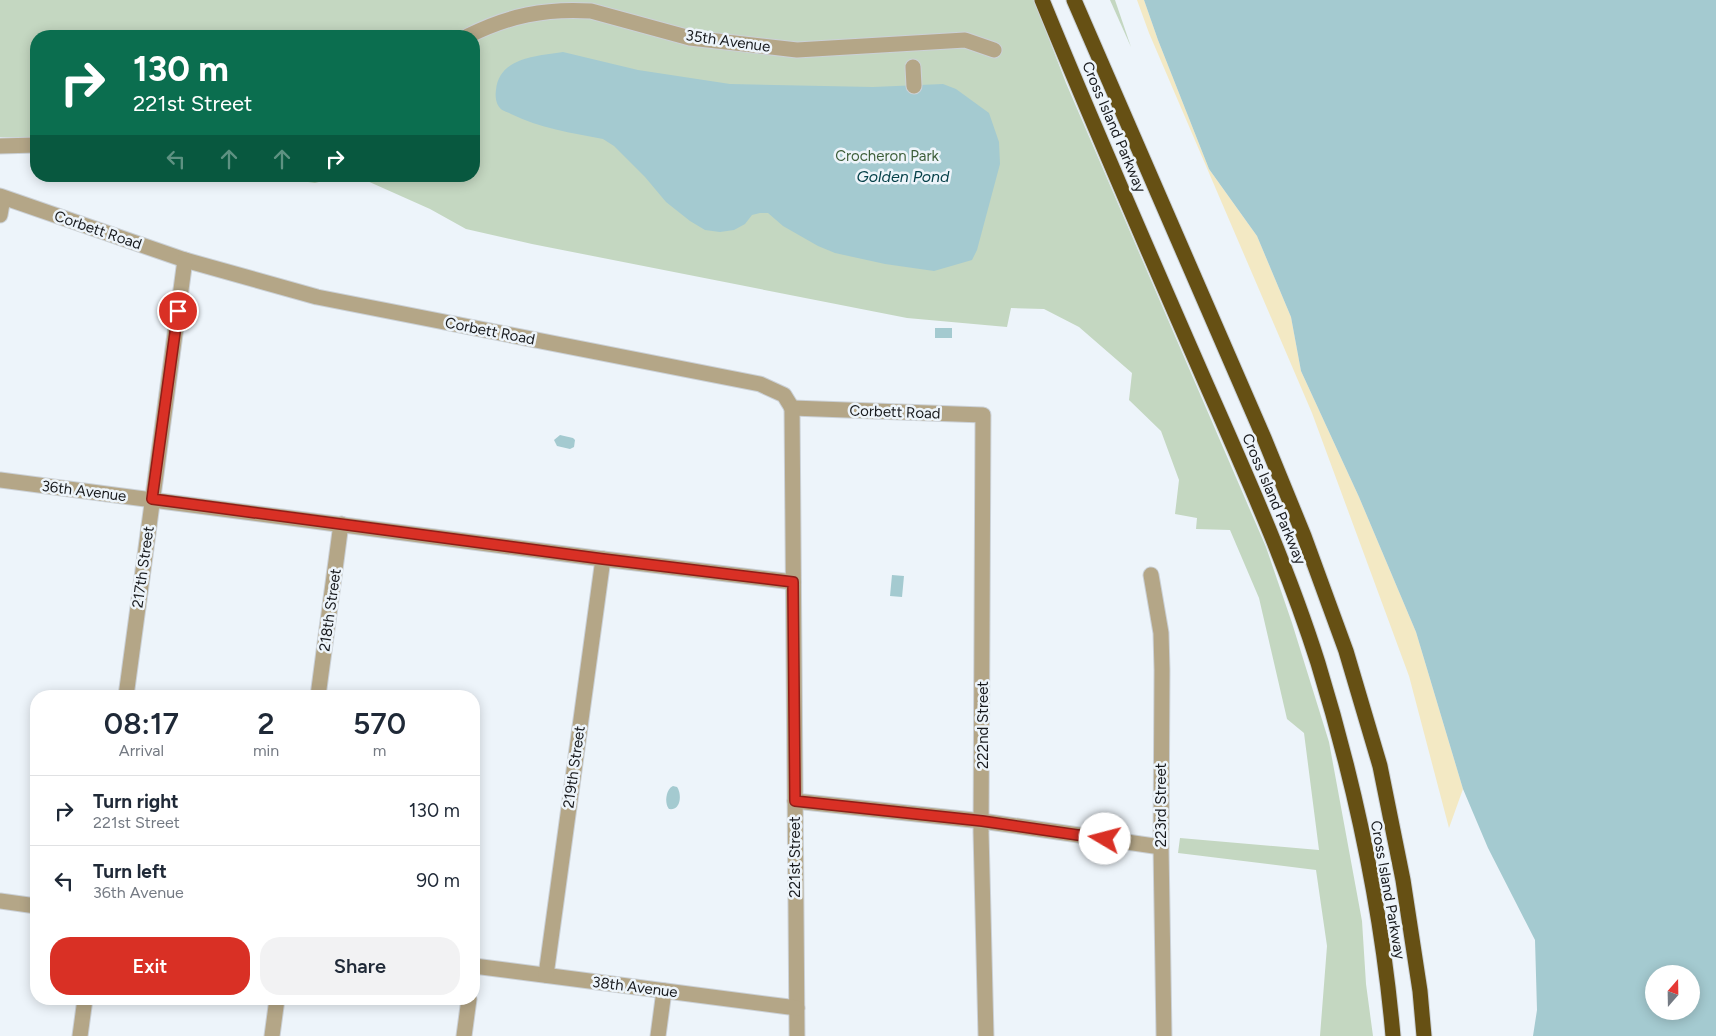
<!DOCTYPE html>
<html lang="en">
<head>
<meta charset="utf-8">
<style>
  :root { --surface:#fff; --page:#f2f2f3; --text:#1f2937; --muted:#747a83; --line:#e0e1e3; --accent:#d93025 }
  body { margin:0; font-family:Figtree,sans-serif; background:var(--page); color:var(--text); height:100vh; display:flex; flex-direction:column; font-size:19px; white-space:nowrap }
  * { box-sizing:border-box; margin:0 }
  p { font-size:16px; color:var(--muted) }
  .icon { flex:none; width:28px; height:28px; fill:none; stroke:currentColor; stroke-width:2; stroke-linecap:round; stroke-linejoin:round }
  .map { position:relative; flex:1; overflow:hidden }
  .details { position:absolute; left:30px; top:690px; width:450px; height:315px; display:flex; flex-direction:column; background:var(--surface); border-radius:20px; box-shadow:0 2px 12px #0003 }
  .details>* { flex:none }
  .hud { position:absolute; left:30px; top:30px; width:450px; height:152px; border-radius:20px; box-shadow:0 2px 12px #0003; background:#0b6e4f; color:#fff; overflow:hidden }
  .needle { width:32px; rotate:20deg }
  .buttons { position:absolute; left:1645px; top:965px; display:grid; gap:10px }
  .buttons a { display:grid; place-items:center; width:55px; height:55px; border-radius:50%; background:var(--surface); box-shadow:0 2px 12px #0003; font-size:25px }
  .pin { position:absolute; display:grid; place-items:center; width:42px; height:42px; color:#fff; margin:-21px; border:2px solid #fff; border-radius:50%; box-shadow:0 1px 5px #0007 }
  .me { position:absolute; width:55px; margin:-28px; rotate:278deg; stroke-linejoin:round; filter:drop-shadow(0 0 4px #0008) }
  .turn { display:flex; align-items:center; gap:18px; height:105px; padding:0 20px; font-size:22px }
  .turn .icon { width:65px; height:65px; stroke-width:2.5 }
  .turn b { display:block; font-size:35px; line-height:42px }
  .lanes { display:flex; align-items:center; height:48px; padding:0 20px; background:#0003; justify-content:center; gap:25px; direction:ltr }
  .lanes .off { opacity:.35 }
  .eta { display:flex; justify-content:space-evenly; align-items:center; height:85px; text-align:center }
  .eta b { font-size:30px; font-weight:600; line-height:35px }
  .action { display:flex; gap:10px; margin-top:auto; padding:10px 20px }
  .action a { flex:1; height:58px; border-radius:20px; background:var(--accent); color:#fff; font-size:20px; font-weight:600; line-height:58px; text-align:center }
  .action a+a { background:var(--page); color:var(--text) }
  ul { padding:0; list-style:none }
  li { display:flex; align-items:center; gap:15px; height:70px; padding:0 20px; border-top:1px solid var(--line) }
  li div { flex:1 }
  li b { display:block; font-size:19px }
  li em { font-style:normal }
  .map>svg:first-child { display:block }
  .green { fill:#c4d7c1 }
  .sand { fill:#f3e9c4 }
  .water { fill:#a4cad0; fill-rule:evenodd }
  .lines { fill:none; stroke-linecap:round; stroke-linejoin:round }
  .minor-casing { stroke:#cbd1d7; stroke-width:17 }
  .highway-casing { stroke:#cbd1d7; stroke-width:17 }
  .minor { stroke:#b4a687; stroke-width:15 }
  .highway { stroke:#665014; stroke-width:15 }
  .route-casing { stroke:#8d1f18; stroke-width:12 }
  .route { stroke:#d93025; stroke-width:9 }
  .labels { text-anchor:middle; dominant-baseline:central; stroke-width:5; stroke-linejoin:round; paint-order:stroke }
  .street-label { font-size:15px; fill:#181a1d; stroke:#edf4fa }
  .park-label { font-size:15px; fill:#3e5f3a; stroke:#edf4fa }
  .water-label { font-size:16px; font-style:italic; fill:#064149; stroke:#edf4fa }
</style>
</head>
<body>
<div class="map">
<svg width="1716" height="1036" viewBox="0 0 1716 1036">
  <rect width="100%" height="100%" fill="#edf4fa"/>
  <g class="green">
    <path d="M 0,0 L 1034,0 L 1066,83 L 1266,547 L 1292,623 L 1329,742 L 1362,921 L 1366,984 L 1373,1036 L 1320,1036 L 1327,946 L 1316,870 L 1178,853 L 1180,838 L 1319,850 L 1304,733 L 1287,719 L 1259,598 L 1230,530 L 1196,529 L 1197,518 L 1175,514 L 1179,480 L 1161,431 L 1129,400 L 1132,373 L 1079,327 L 1044,309 L 1011,308 L 1007,327 L 907,318 L 532,244 L 466,229 L 430,209 L 356,176 L 474,176 L 474,36 L 36,36 L 36,138 L 0,137 Z"/>
    <path d="M 1110,0 L 1115,0 L 1131,47 Z"/>
    <path d="M 266,176 L 342,176 L 315,183 Z"/>
  </g>
  <path class="sand" d="M 1137,0 L 1144,0 L 1158,40 L 1209,169 L 1257,236 L 1291,317 L 1301,371 L 1359,497 L 1416,632 L 1463,789 L 1449,828 L 1409,676 L 1312,413 L 1149,33 Z"/>
  <g class="water">
    <path d="M 1144,0 L 1716,0 L 1716,1036 L 1533,1036 L 1537,1010 L 1535,940 L 1488,848 L 1463,789 L 1416,632 L 1359,497 L 1301,371 L 1291,317 L 1257,236 L 1209,169 L 1158,40 ZM 1654,974 L 1691,974 L 1691,1011 L 1654,1011 Z"/>
    <path d="M 563,52 L 638,70 L 730,84 L 873,87 L 943,84 L 956,89 L 989,113 L 999,142 L 1000,164 L 977,250 L 972,260 L 934,271 L 885,264 L 835,253 L 818,246 L 783,226 L 768,213 L 760,213 L 752,215 L 745,224 L 734,230 L 720,232 L 705,230 L 690,221 L 666,202 L 645,177 L 614,146 L 603,139 C 572,133 539,128 511,114 C 508,112 502,111 500,108 C 496,104 495,96 496,90 C 499,57 538,56 563,52 Z"/>
    <rect x="935" y="328" width="17" height="10"/>
    <path d="M 560,435 L 573,438 L 575,440 L 574,447 L 570,449 L 557,446 L 554,440 Z"/>
    <path d="M 892,575 L 904,576 L 902,597 L 890,596 Z"/>
    <path d="M 673,786 L 677,787 C 682,794 681,811 669,809 C 664,803 666,789 673,786 Z"/>
  </g>
  <g class="lines">
    <g class="minor-casing">
      <g id="minor">
        <path d="M 468,36 C 508,16 545,8 591,11 L 690,38 L 797,50 L 965,40 L 994,50"/>
        <path d="M 913,67 L 914,86"/>
        <path d="M 0,146 L 36,145"/>
        <path d="M 0,196 L 185,260 L 317,297 L 760,384 L 784,395 L 792,408"/>
        <path d="M 0,215 L 3,198"/>
        <path d="M 792,408 L 983,415 L 981,832 L 986,1036"/>
        <path d="M 792,408 L 797,1036"/>
        <path d="M 0,480 L 603,559 L 793,582"/>
        <path d="M 1151,575 L 1161,633 L 1162,670 L 1161,847 L 1164,1036"/>
        <path d="M 126,696 L 185,260"/>
        <path d="M 318,696 L 341,524"/>
        <path d="M 795,801 L 982,821 L 1161,847"/>
        <path d="M 0,901 L 36,906"/>
        <path d="M 474,966 L 797,1008"/>
        <path d="M 546,975 L 603,559"/>
        <path d="M 80,1036 L 85,999"/>
        <path d="M 272,1036 L 277,999"/>
        <path d="M 464,1036 L 469,999"/>
        <path d="M 658,1036 L 664,991"/>
      </g>
    </g>
    <g class="highway-casing">
      <g id="highway">
        <path d="M 1042,0 C 1095,130 1151,258 1207,386 C 1247,477 1288,568 1318,663 C 1355,784 1382,910 1393,1036"/>
        <path d="M 1074,0 L 1264,438 L 1304,536 L 1346,651 L 1380,766 L 1403,880 L 1420,991 L 1424,1036"/>
      </g>
    </g>
    <use href="#minor" class="minor"/>
    <use href="#highway" class="highway"/>
  </g>
  <g class="lines">
    <g class="route-casing">
      <path id="route" d="M 178,311 L 152,499 L 603,559 L 793,582 L 795,801 L 982,821 L 1105,839"/>
    </g>
    <use href="#route" class="route"/>
  </g>
  <g class="labels">
    <g class="street-label">
      <text transform="translate(728 41) rotate(8)">35th Avenue</text>
      <text transform="translate(1114 127) rotate(67)">Cross Island Parkway</text>
      <text transform="translate(98 230) rotate(19)">Corbett Road</text>
      <text transform="translate(490 331) rotate(11)">Corbett Road</text>
      <text transform="translate(895 412) rotate(2)">Corbett Road</text>
      <text transform="translate(84 491) rotate(7)">36th Avenue</text>
      <text transform="translate(1274 499) rotate(67)">Cross Island Parkway</text>
      <text transform="translate(143 567) rotate(-82)">217th Street</text>
      <text transform="translate(330 610) rotate(-82)">218th Street</text>
      <text transform="translate(983 725) rotate(-90)">222nd Street</text>
      <text transform="translate(574 767) rotate(-82)">219th Street</text>
      <text transform="translate(1161 805) rotate(-90)">223rd Street</text>
      <text transform="translate(795 857) rotate(-90)">221st Street</text>
      <text transform="translate(1388 890) rotate(80)">Cross Island Parkway</text>
      <text transform="translate(635 987) rotate(7)">38th Avenue</text>
    </g>
    <g class="park-label">
      <text x="887" y="156">Crocheron Park</text>
    </g>
    <g class="water-label">
      <text x="903" y="176">Golden Pond</text>
    </g>
  </g>
</svg>
<div class="buttons">
<a><svg class="needle" viewBox="-14 -14 28 28"><path d="M0-13l5 13h-10z" fill="#e53935"/><path d="M0 13l5-13h-10z" fill="#747a83"/></svg></a>
</div>
<div class="pin" style="left:178px;top:311px;background:#d93025"><svg class="icon" aria-label="arrive" viewBox="0 0 24 24"><path d="M6 21V4h12l-3 4 3 4H6"/></svg></div>
<svg class="me" style="left:1105px;top:839px" viewBox="-20 -20 40 40"><circle r="19" fill="#fff"/><path d="M0-13L10 11 0 6-10 11z" fill="#d93025"/></svg>
<div class="hud">
<div class="turn"><svg class="icon" aria-label="right" viewBox="0 0 24 24"><path d="M7 20v-9h11M14 6l5 5-5 5"/></svg><div><b>130 m</b>221st Street</div></div>
<div class="lanes"><svg class="icon off" aria-label="left" viewBox="0 0 24 24"><path d="M17 20v-9H6M10 6l-5 5 5 5"/></svg><svg class="icon off" aria-label="ahead" viewBox="0 0 24 24"><path d="M12 20V5M6 11l6-6 6 6"/></svg><svg class="icon off" aria-label="ahead" viewBox="0 0 24 24"><path d="M12 20V5M6 11l6-6 6 6"/></svg><svg class="icon" aria-label="right" viewBox="0 0 24 24"><path d="M7 20v-9h11M14 6l5 5-5 5"/></svg></div>
</div>
<section class="details">
<div class="eta">
<div><b>08:17</b><p>Arrival</p></div>
<div><b>2</b><p>min</p></div>
<div><b>570</b><p>m</p></div>
</div>
<ul>
<li><svg class="icon" aria-label="right" viewBox="0 0 24 24"><path d="M7 20v-9h11M14 6l5 5-5 5"/></svg><div><b>Turn right</b><p>221st Street</p></div><em>130 m</em></li>
<li><svg class="icon" aria-label="left" viewBox="0 0 24 24"><path d="M17 20v-9H6M10 6l-5 5 5 5"/></svg><div><b>Turn left</b><p>36th Avenue</p></div><em>90 m</em></li>
</ul>
<div class="action"><a>Exit</a><a>Share</a></div>
</section>
</div>
</body>
</html>
